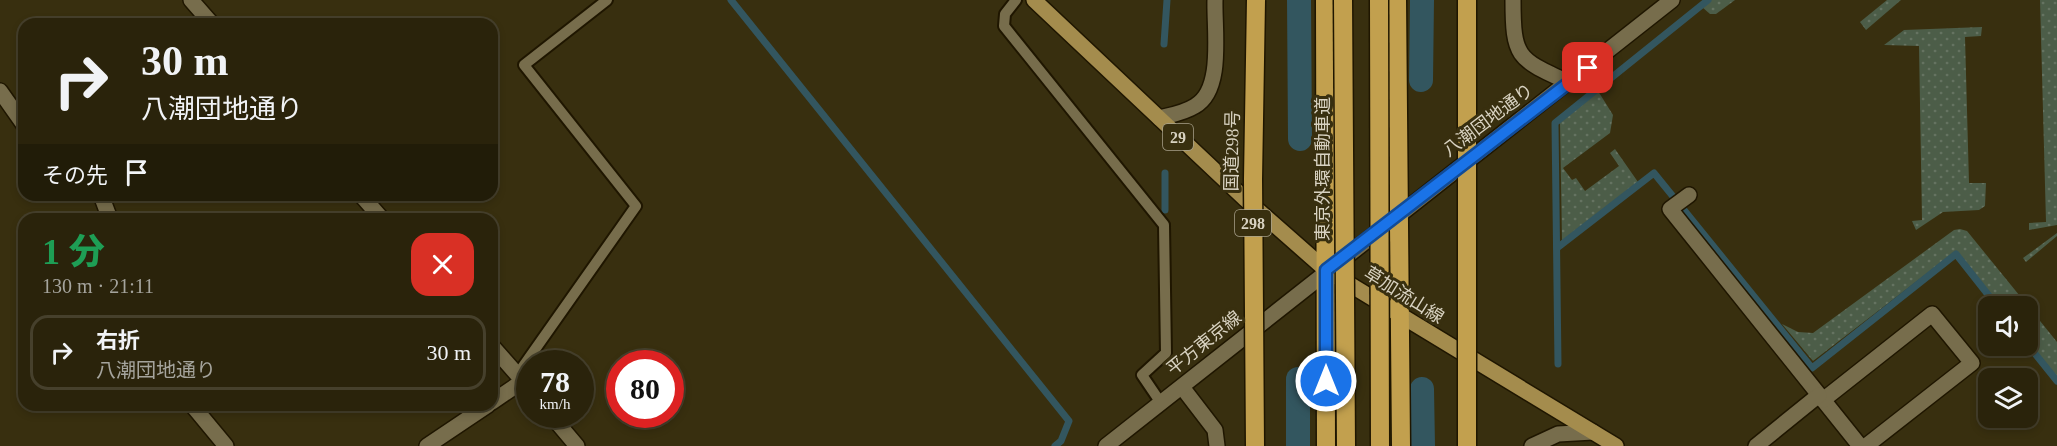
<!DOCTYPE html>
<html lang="ja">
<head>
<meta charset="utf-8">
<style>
  :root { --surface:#2a230b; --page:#322b14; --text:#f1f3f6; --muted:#a5a49d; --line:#46402c }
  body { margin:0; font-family:"Times New Roman","Noto Sans JP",serif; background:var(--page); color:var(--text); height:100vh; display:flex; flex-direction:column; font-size:22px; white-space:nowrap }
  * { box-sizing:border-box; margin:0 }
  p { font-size:20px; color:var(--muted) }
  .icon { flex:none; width:33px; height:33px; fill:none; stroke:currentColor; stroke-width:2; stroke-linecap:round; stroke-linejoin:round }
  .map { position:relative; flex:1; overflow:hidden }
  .sheet { position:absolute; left:18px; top:213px; width:480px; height:198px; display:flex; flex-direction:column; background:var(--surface); border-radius:18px; box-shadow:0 3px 9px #0003,0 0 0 2px var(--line) }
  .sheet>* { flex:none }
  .guide { position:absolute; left:18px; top:18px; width:480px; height:183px; border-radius:18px; box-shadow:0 3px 9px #0003,0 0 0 2px var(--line); background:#2a230b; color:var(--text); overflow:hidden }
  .buttons { position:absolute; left:1978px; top:296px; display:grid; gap:12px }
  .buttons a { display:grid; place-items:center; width:60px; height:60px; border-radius:12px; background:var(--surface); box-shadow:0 3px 9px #0003,0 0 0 2px var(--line); font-size:30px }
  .speed { position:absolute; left:516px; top:350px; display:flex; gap:12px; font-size:30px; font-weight:700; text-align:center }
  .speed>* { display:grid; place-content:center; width:78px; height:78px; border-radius:50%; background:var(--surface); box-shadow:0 3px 9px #0003,0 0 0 2px var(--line); line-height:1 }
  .speed small { font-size:15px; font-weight:400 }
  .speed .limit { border:9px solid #d22; background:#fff; color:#111 }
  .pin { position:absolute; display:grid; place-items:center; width:51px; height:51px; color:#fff; margin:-26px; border-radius:12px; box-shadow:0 3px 9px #0006 }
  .me { position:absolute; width:66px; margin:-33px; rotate:0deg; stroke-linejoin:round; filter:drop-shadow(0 0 4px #0008) }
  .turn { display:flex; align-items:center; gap:21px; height:126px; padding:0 24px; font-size:27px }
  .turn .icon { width:78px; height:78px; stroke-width:2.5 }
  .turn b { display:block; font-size:42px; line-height:51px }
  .then { display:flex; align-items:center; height:57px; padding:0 24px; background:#0003; gap:12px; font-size:22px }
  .round { display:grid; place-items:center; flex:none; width:63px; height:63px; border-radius:18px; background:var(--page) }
  .headline { display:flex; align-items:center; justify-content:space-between; height:102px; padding:0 24px }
  h1 { font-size:36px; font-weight:800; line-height:45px; color:#1e9e55 }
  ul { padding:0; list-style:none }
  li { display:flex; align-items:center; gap:18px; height:75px; margin:0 12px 9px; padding:0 12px; border:3px solid var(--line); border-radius:18px }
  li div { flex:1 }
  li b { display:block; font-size:22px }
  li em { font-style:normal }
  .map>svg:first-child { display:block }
  .grass { fill:url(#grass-dots) }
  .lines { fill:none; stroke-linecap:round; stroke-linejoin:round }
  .stream { stroke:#33565f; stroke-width:7 }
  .canal { stroke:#33565f; stroke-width:24 }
  .lane-casing { stroke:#1f1600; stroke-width:14 }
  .street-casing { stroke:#1f1600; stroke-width:18 }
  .secondary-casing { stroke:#1f1600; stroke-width:18 }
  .primary-casing { stroke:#1f1600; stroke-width:18 }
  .highway-casing { stroke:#1f1600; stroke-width:21 }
  .lane { stroke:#776d4c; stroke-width:10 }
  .street { stroke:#776d4c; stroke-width:15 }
  .secondary { stroke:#776d4c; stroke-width:15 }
  .primary { stroke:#a48c4d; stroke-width:15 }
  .highway { stroke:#c2a04e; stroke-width:18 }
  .highway-bridge-casing { stroke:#1f1600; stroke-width:21; stroke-linecap:butt }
  .highway-bridge { stroke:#c2a04e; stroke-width:18 }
  .route-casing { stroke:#114b97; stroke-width:15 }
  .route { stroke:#1a73e8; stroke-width:10 }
  .labels { text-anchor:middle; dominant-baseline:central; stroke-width:6; stroke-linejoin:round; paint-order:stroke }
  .shield { fill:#382f0f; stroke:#a8a18c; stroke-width:1.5 }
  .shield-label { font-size:16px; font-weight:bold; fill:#d8d2c1 }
  .street-label { font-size:18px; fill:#d8d2c1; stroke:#382f0f }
</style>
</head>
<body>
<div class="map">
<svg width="2057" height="446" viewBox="0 0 2057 446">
  <defs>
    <pattern id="grass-dots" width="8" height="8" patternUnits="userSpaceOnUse" patternTransform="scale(1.5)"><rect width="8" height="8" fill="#4c5d48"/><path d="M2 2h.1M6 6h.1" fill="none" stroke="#657361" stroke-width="1.8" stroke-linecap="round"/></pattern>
  </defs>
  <rect width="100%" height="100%" fill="#382f0f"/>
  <g class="grass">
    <path d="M 1711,0 L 1735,0 L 1716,14 L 1710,14 L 1702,7 Z"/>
    <path d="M 1887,0 L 1901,0 L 1866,30 L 1860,22 Z"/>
    <path d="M 2040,0 L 2057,0 L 2057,225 L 2029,230 L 2029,223 L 2046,222 Z"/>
    <path d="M 1982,27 L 1981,36 L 1965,37 L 1969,183 L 1986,183 L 1985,206 L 1979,210 L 1943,212 L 1916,230 L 1912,221 L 1922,220 L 1919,46 L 1884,45 L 1904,30 Z"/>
    <path d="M 1598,91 L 1613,115 L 1610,133 L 1563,168 L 1572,180 L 1576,178 L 1585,191 L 1619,166 L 1610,153 L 1615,149 L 1638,182 L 1562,242 L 1560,121 Z"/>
    <path d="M 1960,229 L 1967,231 L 2028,306 L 2000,306 L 1956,251 L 1813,361 L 1782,324 L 1798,332 L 1813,333 L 1954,230 Z"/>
    <path d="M 2057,233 L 2057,236 L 2026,262 L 2023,258 Z"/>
    <path d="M 2028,306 L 2057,342 L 2057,377 L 2028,341 Z"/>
  </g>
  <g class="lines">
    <g class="stream">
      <path d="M 731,0 L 1069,421 L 1061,441 L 1055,446"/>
      <path d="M 1164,44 L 1167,0"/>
      <path d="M 1165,210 L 1165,173"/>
      <path d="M 1557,248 L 1654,173 L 1812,368 L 1956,254 L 1997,306"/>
      <path d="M 2028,345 L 2057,381"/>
      <path d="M 1558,364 L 1555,123 L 1708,0"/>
    </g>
    <g class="canal">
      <path d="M 1299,0 L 1300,139"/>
      <path d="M 1421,80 L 1422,0"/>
      <path d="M 1422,389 L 1423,446"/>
      <path d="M 1298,446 L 1298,379"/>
    </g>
    <g class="lane-casing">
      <g id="lane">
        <path d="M 1016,0 L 1005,14 L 1004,26 L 1164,225 L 1166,353 L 1142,375 L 1161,403"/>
        <path d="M 517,375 L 636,206 L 524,65 L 607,0"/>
      </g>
    </g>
    <g class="street-casing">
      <g id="street">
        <path d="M 1513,0 C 1513,59 1518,59 1570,83"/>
        <path d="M 0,91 L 24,125"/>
        <path d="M 1159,118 C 1171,115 1184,113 1195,106 C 1224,90 1214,30 1215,0"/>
        <path d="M 101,195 L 110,219"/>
        <path d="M 1689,195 L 1670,209 L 1860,446"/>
        <path d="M 1182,387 L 1215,430 L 1217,446"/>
        <path d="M 1823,400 L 1932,314 L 1972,363 L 1866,446"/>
        <path d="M 492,402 L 523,381"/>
        <path d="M 192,405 L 226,446"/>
        <path d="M 427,446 L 488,405"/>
        <path d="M 1532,446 L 1558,434 L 1593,432"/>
        <path d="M 1756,446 L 1819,395"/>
      </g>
    </g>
    <g class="secondary-casing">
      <g id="secondary">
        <path d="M 191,0 L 212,24"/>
        <path d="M 361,195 L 382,219"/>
        <path d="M 492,346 L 530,389"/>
        <path d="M 550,414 L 577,446"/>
        <path d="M 1106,446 L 1672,0"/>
      </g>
    </g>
    <g class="primary-casing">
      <path id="primary" d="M 1034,0 L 1244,198 L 1326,270 L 1616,446"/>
    </g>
    <g class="highway-casing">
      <g id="highway">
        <path d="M 1325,0 L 1326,446"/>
        <path d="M 1397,0 L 1401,446"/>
      </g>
    </g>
    <use href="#lane" class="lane"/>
    <use href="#street" class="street"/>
    <use href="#secondary" class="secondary"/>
    <use href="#primary" class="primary"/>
    <use href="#highway" class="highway"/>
    <g class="highway-bridge-casing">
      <g id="highway-bridge">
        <path d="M 1343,0 L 1346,446"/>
        <path d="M 1379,0 L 1380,446"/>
        <path d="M 1467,0 L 1467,446"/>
        <path d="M 1255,446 L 1253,179 L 1256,0"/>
      </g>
    </g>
    <use href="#highway-bridge" class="highway-bridge"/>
  </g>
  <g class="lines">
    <g class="route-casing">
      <path id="route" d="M 1326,381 L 1326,270 L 1588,68"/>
    </g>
    <use href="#route" class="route"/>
  </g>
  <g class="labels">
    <g class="shield">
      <rect x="1163" y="124" width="30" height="26" rx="4.5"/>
      <rect x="1235" y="210" width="36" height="26" rx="4.5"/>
    </g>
    <g class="shield-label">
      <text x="1178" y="137">29</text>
      <text x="1253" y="223">298</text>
    </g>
    <g class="street-label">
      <text transform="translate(1488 120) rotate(-37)">八潮団地通り</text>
      <text transform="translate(1232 151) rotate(-89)">国道298号</text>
      <text transform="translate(1323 169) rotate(-90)">東京外環自動車道</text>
      <text transform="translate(1404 295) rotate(32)">草加流山線</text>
      <text transform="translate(1204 343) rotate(-39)">平方東京線</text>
    </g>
  </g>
</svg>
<div class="buttons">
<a><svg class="icon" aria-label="sound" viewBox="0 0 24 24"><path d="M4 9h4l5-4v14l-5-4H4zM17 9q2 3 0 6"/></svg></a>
<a><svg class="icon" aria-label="layers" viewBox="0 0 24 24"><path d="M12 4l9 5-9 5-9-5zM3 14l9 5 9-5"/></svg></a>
</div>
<div class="speed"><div>78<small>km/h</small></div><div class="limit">80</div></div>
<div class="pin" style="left:1588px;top:68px;background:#d93025"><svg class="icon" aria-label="arrive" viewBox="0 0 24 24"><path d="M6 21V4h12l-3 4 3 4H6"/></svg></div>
<svg class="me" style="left:1326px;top:381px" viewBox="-20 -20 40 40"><circle r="17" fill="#1a73e8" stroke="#fff" stroke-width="3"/><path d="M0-11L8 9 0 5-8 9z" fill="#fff"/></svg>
<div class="guide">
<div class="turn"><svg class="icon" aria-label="right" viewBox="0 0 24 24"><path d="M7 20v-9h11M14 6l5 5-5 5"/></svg><div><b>30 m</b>八潮団地通り</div></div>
<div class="then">その先<svg class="icon" aria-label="arrive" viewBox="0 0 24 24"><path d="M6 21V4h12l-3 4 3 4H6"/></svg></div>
</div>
<section class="sheet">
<div class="headline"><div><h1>1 分</h1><p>130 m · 21:11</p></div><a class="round" style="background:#d93025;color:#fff"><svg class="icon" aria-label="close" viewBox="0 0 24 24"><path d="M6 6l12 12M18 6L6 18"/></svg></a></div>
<ul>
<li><svg class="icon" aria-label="right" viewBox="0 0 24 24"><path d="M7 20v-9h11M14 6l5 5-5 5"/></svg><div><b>右折</b><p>八潮団地通り</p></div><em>30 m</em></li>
</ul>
</section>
</div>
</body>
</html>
